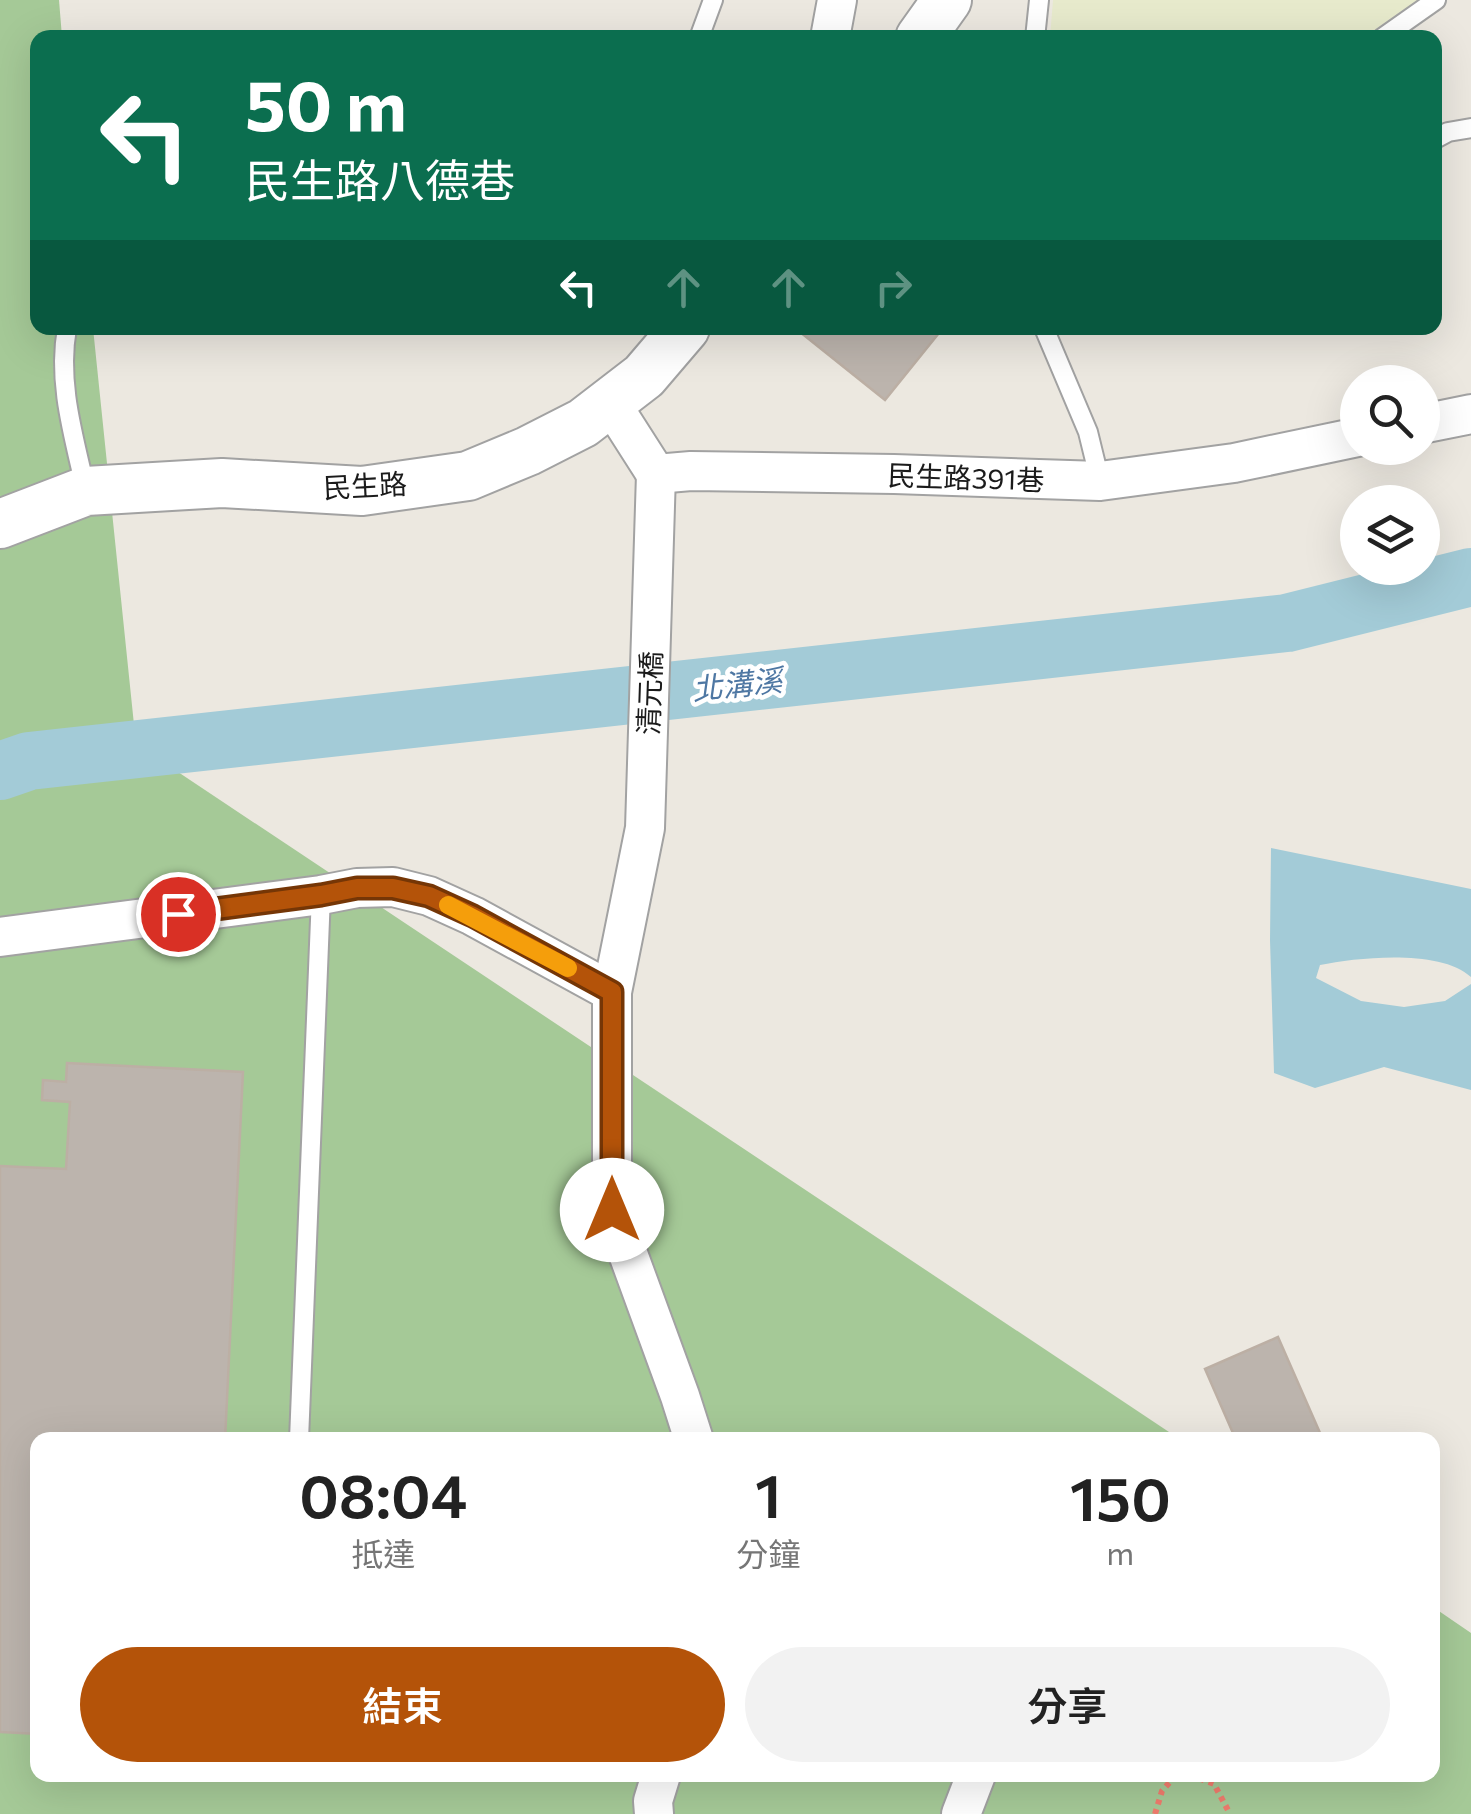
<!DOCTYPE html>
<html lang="zh-TW">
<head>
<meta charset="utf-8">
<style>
  :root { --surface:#fff; --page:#f2f2f2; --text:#222; --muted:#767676; --accent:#b45309 }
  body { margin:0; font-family:Commissioner,"Noto Sans TC",sans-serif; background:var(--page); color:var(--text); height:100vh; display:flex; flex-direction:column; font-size:38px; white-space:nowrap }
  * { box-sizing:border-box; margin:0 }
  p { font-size:32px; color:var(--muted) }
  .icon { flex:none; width:55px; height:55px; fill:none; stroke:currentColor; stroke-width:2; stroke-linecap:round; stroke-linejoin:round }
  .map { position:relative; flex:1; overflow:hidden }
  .drawer { position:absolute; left:30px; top:1432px; width:1410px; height:350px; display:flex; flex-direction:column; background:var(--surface); border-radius:20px; box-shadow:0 10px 40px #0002 }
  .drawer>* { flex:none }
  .top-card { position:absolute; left:30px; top:30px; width:1412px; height:305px; border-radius:20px; box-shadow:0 10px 40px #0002; background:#0b6e4f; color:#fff; overflow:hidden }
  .fabs { position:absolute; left:1340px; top:365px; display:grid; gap:20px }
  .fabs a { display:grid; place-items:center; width:100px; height:100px; border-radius:50%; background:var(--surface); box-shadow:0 10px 40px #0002; font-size:50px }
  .pin { position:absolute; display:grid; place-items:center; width:85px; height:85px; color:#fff; margin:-42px; border:5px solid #fff; border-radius:50%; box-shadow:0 2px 10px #0007 }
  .me { position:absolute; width:110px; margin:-55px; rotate:0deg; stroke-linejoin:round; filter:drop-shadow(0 0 8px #0008) }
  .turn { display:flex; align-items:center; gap:35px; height:210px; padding:0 50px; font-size:45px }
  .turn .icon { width:130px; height:130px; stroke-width:2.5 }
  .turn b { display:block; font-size:70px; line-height:85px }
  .lanes { display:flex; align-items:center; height:95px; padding:0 50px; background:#0003; justify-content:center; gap:50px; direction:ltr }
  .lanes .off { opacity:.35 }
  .eta { display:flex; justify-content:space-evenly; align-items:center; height:170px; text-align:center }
  .eta b { font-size:60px; font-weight:600; line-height:70px }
  .button { display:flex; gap:20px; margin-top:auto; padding:20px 50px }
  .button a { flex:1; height:115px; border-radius:60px; background:var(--accent); color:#fff; font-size:40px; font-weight:600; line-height:115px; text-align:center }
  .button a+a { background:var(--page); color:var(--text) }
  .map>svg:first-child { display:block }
  .farmland { fill:#e7eacc }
  .forest { fill:#a5c997 }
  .water { fill:#a3cbd7 }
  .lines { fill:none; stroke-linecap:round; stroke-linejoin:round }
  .river { stroke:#a3cbd7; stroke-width:58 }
  .building { fill:#bcb4ad; stroke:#bcafa4; stroke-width:2.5 }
  .service-casing { stroke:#a2a2a2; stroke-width:22 }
  .minor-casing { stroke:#a2a2a2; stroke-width:42 }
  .tertiary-casing { stroke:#a2a2a2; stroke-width:52 }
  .path { stroke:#f07c6d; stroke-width:6; stroke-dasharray:5 5; stroke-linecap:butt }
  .service { stroke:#fff; stroke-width:18 }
  .minor { stroke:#fff; stroke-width:38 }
  .tertiary { stroke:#fff; stroke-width:48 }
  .route-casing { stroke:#753606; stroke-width:25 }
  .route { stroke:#b45309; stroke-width:18 }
  .slow { stroke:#f59e0b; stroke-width:18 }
  .labels { text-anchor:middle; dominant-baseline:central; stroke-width:9; stroke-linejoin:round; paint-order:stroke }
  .street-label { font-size:28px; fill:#1b1b1b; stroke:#fff }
  .water-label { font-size:30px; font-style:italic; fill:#4e77a3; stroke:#fff }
</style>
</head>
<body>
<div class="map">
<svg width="1471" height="1814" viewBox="0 0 1471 1814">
  <rect width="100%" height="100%" fill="#ece8e0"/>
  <path class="farmland" d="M 1053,0 L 1418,0 L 1364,37 L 1050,37 Z"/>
  <path class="forest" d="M 0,0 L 59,0 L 62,37 L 38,38 L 38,328 L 93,328 L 136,744 L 1181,1440 L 38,1440 L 38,1775 L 1432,1775 L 1433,1607 L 1471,1633 L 1471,1814 L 0,1814 Z"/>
  <path class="water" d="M 1271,848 L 1471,889 L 1471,977 C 1441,949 1359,957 1320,965 L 1316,978 L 1361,1001 L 1404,1007 L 1445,1001 L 1471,984 L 1471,1090 L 1384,1067 L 1315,1088 L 1274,1073 L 1270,940 Z"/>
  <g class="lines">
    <path class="river" d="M 0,771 L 29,761 L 1287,623 L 1471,577"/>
  </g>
  <g class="building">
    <path d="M 795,328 L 943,328 L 885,400 Z"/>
    <path d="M 67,1063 L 243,1072 L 225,1440 L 38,1440 L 38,1734 L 0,1732 L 0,1166 L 66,1169 L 70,1102 L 42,1100 L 43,1080 L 66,1082 Z"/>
    <path d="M 1278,1337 L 1320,1433 L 1305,1440 L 1236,1440 L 1205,1369 Z"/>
  </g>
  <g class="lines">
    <g class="service-casing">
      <g id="service">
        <path d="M 699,38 L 713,0"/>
        <path d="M 1035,38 L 1039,0"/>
        <path d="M 1382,38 L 1436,0"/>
        <path d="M 1435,139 L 1448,132 L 1471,128"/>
        <path d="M 67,328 C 57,383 74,437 86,491"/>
        <path d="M 1044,328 L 1088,432 L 1100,481"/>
        <path d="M 299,1440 L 321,895"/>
      </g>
    </g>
    <g class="minor-casing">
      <g id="minor">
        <path d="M 830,38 L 837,0"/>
        <path d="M 610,402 L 656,474 L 691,471 L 894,474 L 1100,481 L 1234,463 L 1358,437"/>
        <path d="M 1422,424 L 1471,414"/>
        <path d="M 656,474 L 645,828 L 612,992 L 612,1210 L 680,1396 L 694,1440"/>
        <path d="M 0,937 L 321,895 L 357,888 L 393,887 L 429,896 L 473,916 L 612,992"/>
        <path d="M 654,1814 L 653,1801 L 661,1775"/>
        <path d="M 961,1814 L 976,1775"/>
      </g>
    </g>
    <g class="tertiary-casing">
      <g id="tertiary">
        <path d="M 920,38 L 947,0"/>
        <path d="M 0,524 L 86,491 L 222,483 L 362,491 L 468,476 L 528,451 L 583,423 L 644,376 L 685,328"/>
      </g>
    </g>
    <g class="path">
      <path d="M 1190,1775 L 1214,1784 L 1230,1814"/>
      <path d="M 1155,1814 L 1162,1791 L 1176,1775"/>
    </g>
    <use href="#service" class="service"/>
    <use href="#minor" class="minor"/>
    <use href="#tertiary" class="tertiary"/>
  </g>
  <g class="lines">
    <g class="route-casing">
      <path id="route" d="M 178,914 L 321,895 L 357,888 L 393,888 L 429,896 L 473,916 L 612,992 L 612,1210"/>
    </g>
    <use href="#route" class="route"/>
    <path class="slow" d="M 448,905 L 568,968"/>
  </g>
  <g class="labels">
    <g class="street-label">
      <text transform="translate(966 477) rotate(2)">民生路391巷</text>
      <text transform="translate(365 485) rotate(-3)">民生路</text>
      <text transform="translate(649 693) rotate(-88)">清元橋</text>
    </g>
    <g class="water-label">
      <text transform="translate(737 683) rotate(-6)">北溝溪</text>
    </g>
  </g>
</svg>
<div class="fabs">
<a><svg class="icon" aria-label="search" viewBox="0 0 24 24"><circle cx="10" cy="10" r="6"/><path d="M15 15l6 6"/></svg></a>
<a><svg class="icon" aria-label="layers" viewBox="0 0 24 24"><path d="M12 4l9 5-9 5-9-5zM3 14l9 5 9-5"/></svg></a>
</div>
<div class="pin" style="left:178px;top:914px;background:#d93025"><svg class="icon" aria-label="arrive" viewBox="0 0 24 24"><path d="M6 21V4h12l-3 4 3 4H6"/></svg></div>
<svg class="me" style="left:612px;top:1210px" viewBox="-20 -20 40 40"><circle r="19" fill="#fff"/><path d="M0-13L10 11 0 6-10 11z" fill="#b45309"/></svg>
<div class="top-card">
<div class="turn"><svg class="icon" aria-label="left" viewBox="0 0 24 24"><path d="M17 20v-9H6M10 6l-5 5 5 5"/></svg><div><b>50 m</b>民生路八德巷</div></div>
<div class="lanes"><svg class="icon" aria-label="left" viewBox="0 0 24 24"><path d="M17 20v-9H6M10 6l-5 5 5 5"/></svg><svg class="icon off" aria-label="ahead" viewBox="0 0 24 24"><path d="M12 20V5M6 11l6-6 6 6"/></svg><svg class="icon off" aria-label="ahead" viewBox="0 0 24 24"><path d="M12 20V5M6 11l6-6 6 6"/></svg><svg class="icon off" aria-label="right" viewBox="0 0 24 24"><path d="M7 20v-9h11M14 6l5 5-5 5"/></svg></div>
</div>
<section class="drawer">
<div class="eta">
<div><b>08:04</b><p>抵達</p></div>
<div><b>1</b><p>分鐘</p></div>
<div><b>150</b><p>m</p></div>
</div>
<div class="button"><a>結束</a><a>分享</a></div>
</section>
</div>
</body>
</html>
